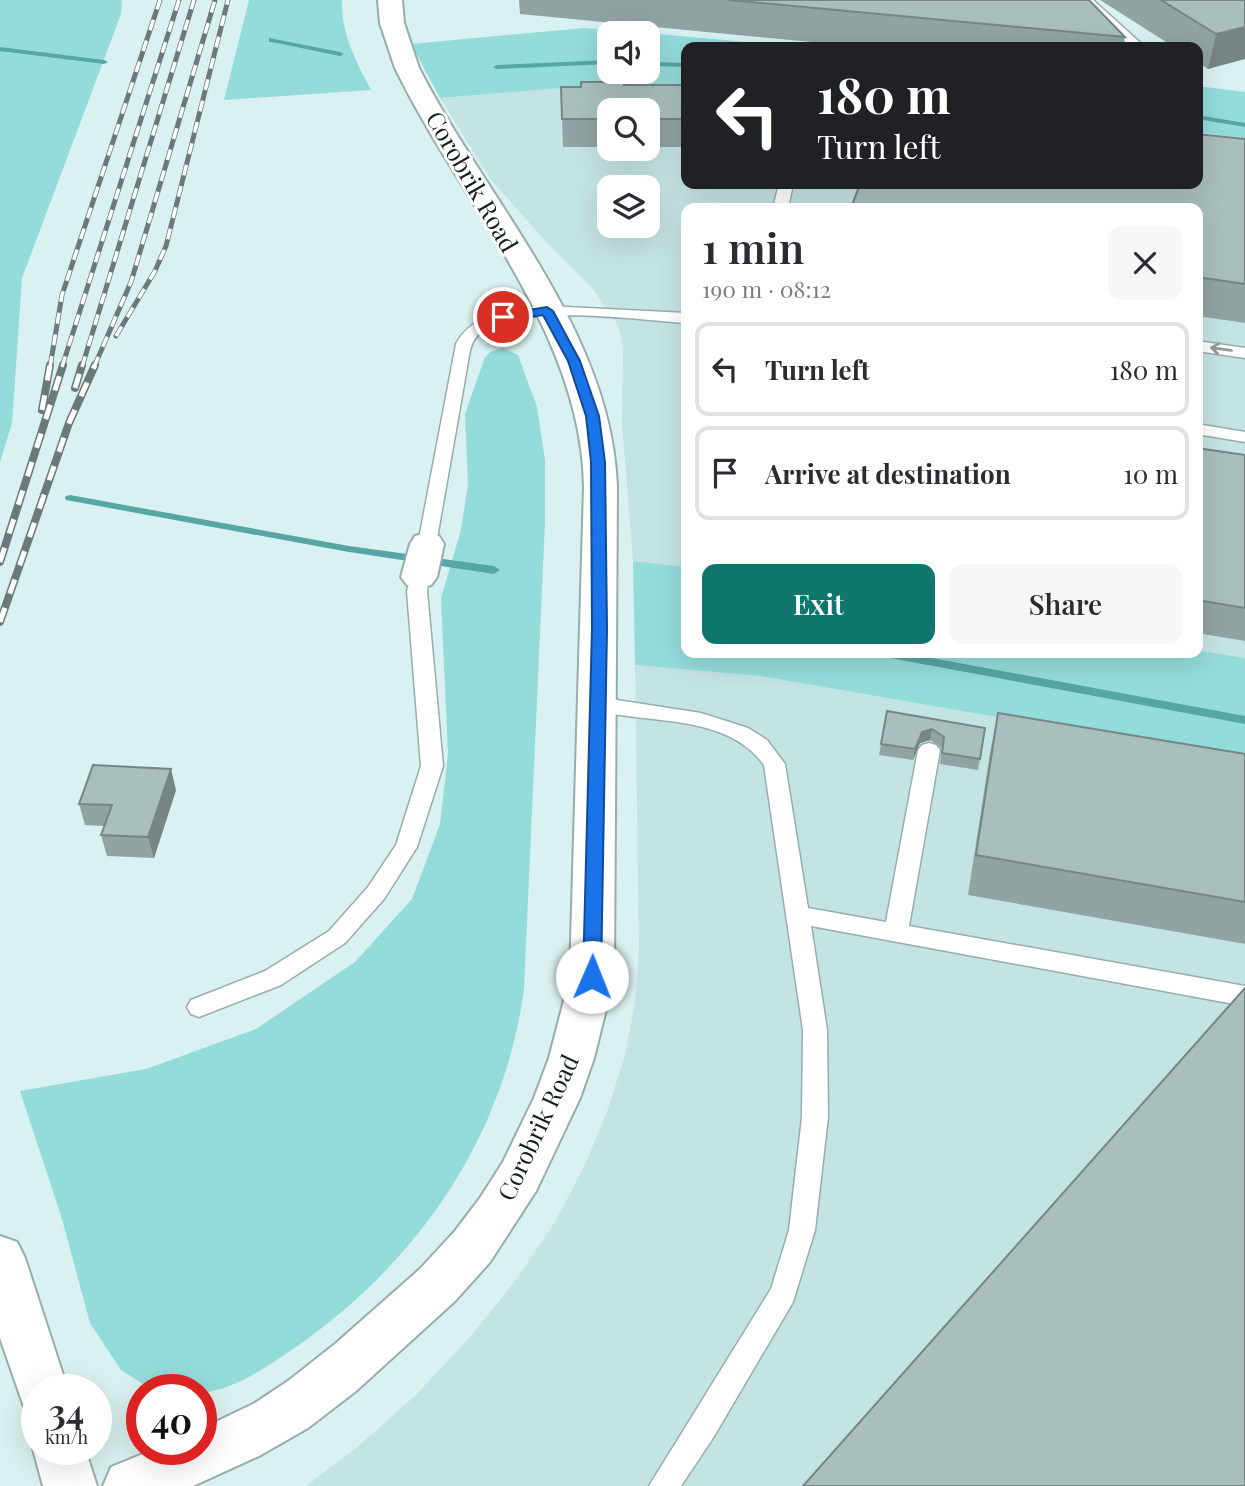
<!DOCTYPE html>
<html lang="en">
<head>
<meta charset="utf-8">
<style>
  :root { --surface:#fff; --page:#f7f7f7; --text:#2b2b33; --muted:#7c7c81; --line:#e1e1e2; --accent:#0f766e }
  body { margin:0; font-family:"Playfair Display",serif; background:var(--page); color:var(--text); height:100vh; display:flex; flex-direction:column; font-size:26px; white-space:nowrap }
  * { box-sizing:border-box; margin:0 }
  p { font-size:23px; color:var(--muted) }
  .icon { flex:none; width:38px; height:38px; fill:none; stroke:currentColor; stroke-width:2; stroke-linecap:round; stroke-linejoin:round }
  .map { position:relative; flex:1; overflow:hidden }
  .sheet { position:absolute; left:681px; top:203px; width:522px; height:455px; display:flex; flex-direction:column; background:var(--surface); border-radius:14px; box-shadow:0 7px 28px #0002 }
  .sheet>* { flex:none }
  .top-card { position:absolute; left:681px; top:42px; width:522px; height:147px; border-radius:14px; box-shadow:0 7px 28px #0002; background:#202124; color:#fff; overflow:hidden }
  .fabs { position:absolute; left:597px; top:21px; display:grid; gap:14px }
  .fabs a { display:grid; place-items:center; width:63px; height:63px; border-radius:14px; background:var(--surface); box-shadow:0 7px 28px #0002; font-size:35px }
  .speed { position:absolute; left:21px; top:1374px; display:flex; gap:14px; font-size:35px; font-weight:700; text-align:center }
  .speed>* { display:grid; place-content:center; width:91px; height:91px; border-radius:50%; background:var(--surface); box-shadow:0 7px 28px #0002; line-height:1 }
  .speed small { font-size:18px; font-weight:400 }
  .speed .limit { border:10px solid #d22; background:#fff; color:#111 }
  .pin { position:absolute; display:grid; place-items:center; width:60px; height:60px; color:#fff; margin:-30px; border:4px solid #fff; border-radius:50%; box-shadow:0 2px 7px #0007 }
  .me { position:absolute; width:77px; margin:-38px; rotate:1deg; stroke-linejoin:round; filter:drop-shadow(0 0 5px #0008) }
  .turn { display:flex; align-items:center; gap:24px; height:147px; padding:0 21px; font-size:32px }
  .turn .icon { width:91px; height:91px; stroke-width:2.5 }
  .turn b { display:block; font-size:49px; line-height:60px }
  .round { display:grid; place-items:center; flex:none; width:74px; height:74px; border-radius:14px; background:var(--page) }
  .summary { display:flex; align-items:center; justify-content:space-between; height:119px; padding:0 21px }
  h1 { font-size:42px; font-weight:600; line-height:52px }
  .primary-button { display:flex; gap:14px; margin-top:auto; padding:14px 21px }
  .primary-button a { flex:1; height:80px; border-radius:14px; background:var(--accent); color:#fff; font-size:28px; font-weight:600; line-height:80px; text-align:center }
  .primary-button a+a { background:var(--page); color:var(--text) }
  ul { padding:0; list-style:none }
  li { display:flex; align-items:center; gap:21px; height:94px; margin:0 14px 10px; padding:0 7px; border:4px solid var(--line); border-radius:14px }
  li div { flex:1 }
  li b { display:block; font-size:26px }
  li em { font-style:normal }
  .map>svg:first-child { display:block }
  .built { fill:#c4e4e3; fill-rule:evenodd }
  .green { fill:#94dcda }
  .lines { fill:none; stroke-linecap:round; stroke-linejoin:round }
  .stream { fill:#55a6a5; fill-rule:evenodd }
  .lane-casing { stroke:#97adac; stroke-width:3 }
  .street-casing { stroke:#97adac; stroke-width:4 }
  .secondary-casing { stroke:#97adac; stroke-width:4 }
  .lane { fill:#fff; fill-rule:evenodd }
  .street { fill:#fff; fill-rule:evenodd }
  .secondary { fill:#fff; fill-rule:evenodd }
  .rail-far1-casing { stroke:#6a7979; stroke-width:5 }
  .rail-casing { stroke:#6a7979; stroke-width:8 }
  .rail-far1 { stroke:#fff; stroke-width:3.5; stroke-dasharray:11; stroke-linecap:butt }
  .rail { stroke:#fff; stroke-width:5; stroke-dasharray:15; stroke-linecap:butt }
  .wall { fill:#90a4a3 }
  .shaded-wall { fill:#768685 }
  .building { fill:#a8bfbe; stroke:#768685; stroke-width:2 }
  .oneway { stroke:#969a9a }
  .route { fill:#1a73e8; stroke:#114b97; stroke-width:2 }
  .labels { text-anchor:middle; dominant-baseline:central; stroke-width:6; stroke-linejoin:round; paint-order:stroke }
  .street-label { font-size:24px; fill:#161f1f; stroke:#fff }
</style>
</head>
<body>
<div class="map">
<svg width="1245" height="1486" viewBox="0 0 1245 1486">
  <rect width="100%" height="100%" fill="#d9f1f0"/>
  <g class="built">
    <path d="M 563,88 L 686,88 L 686,184 L 1197,184 L 1197,132 L 1245,138 L 1245,658 L 1197,650 L 1197,208 L 686,208 L 686,567 L 633,561 L 622,423 L 623,349 L 618,325 L 592,288 L 548,244 L 491,180 L 440,98 ZM 609,110 L 648,110 L 648,149 L 609,149 ZM 609,187 L 648,187 L 648,226 L 609,226 Z"/>
    <path d="M 635,665 L 760,676 L 1245,760 L 1245,1486 L 306,1486 L 355,1449 L 416,1395 L 470,1337 L 516,1280 L 555,1222 L 585,1165 L 608,1109 L 625,1055 L 635,1003 L 639,952 Z"/>
  </g>
  <g class="green">
    <path d="M 0,0 L 122,0 L 121,14 L 22,278 L 12,423 L 0,462 Z"/>
    <path d="M 249,0 L 342,0 C 341,34 356,61 371,90 L 224,100 Z"/>
    <path d="M 584,28 L 647,33 L 609,33 L 609,72 L 648,72 L 648,33 L 800,47 L 686,47 L 686,88 L 563,88 L 440,98 L 411,44 Z"/>
    <path d="M 1197,86 L 1245,92 L 1245,138 L 1197,132 Z"/>
    <path d="M 503,348 L 518,355 L 537,407 L 545,460 L 545,522 L 524,989 C 504,1138 418,1262 296,1347 C 266,1367 237,1389 201,1393 L 201,1390 L 151,1389 L 121,1370 L 90,1323 L 62,1219 L 20,1091 L 146,1069 L 256,1029 L 355,962 L 412,899 L 440,824 L 448,754 L 441,598 L 461,530 L 468,484 L 465,414 L 485,357 L 492,351 Z"/>
    <path d="M 633,561 L 686,567 L 686,653 L 1197,653 L 1197,650 L 1245,658 L 1245,760 L 760,676 L 635,665 Z"/>
  </g>
  <g class="lines">
    <g class="stream">
      <path d="M 269,38 L 340,52 L 344,54 L 340,56 L 272,42 L 269,42 Z"/>
      <path d="M 0,47 L 104,60 L 108,62 L 104,64 L 0,51 Z"/>
      <path d="M 609,60 L 609,64 L 497,69 L 493,67 L 497,65 Z"/>
      <path d="M 648,62 L 686,63 L 686,67 L 648,66 Z"/>
      <path d="M 1197,115 L 1245,123 L 1245,127 L 1197,119 Z"/>
      <path d="M 70,495 L 349,546 L 494,566 L 500,570 L 494,574 L 349,552 L 66,500 L 65,498 L 66,496 Z"/>
      <path d="M 879,653 L 905,653 L 1245,716 L 1245,724 L 885,657 Z"/>
    </g>
    <g class="lane-casing">
      <g id="lane">
        <path d="M 1079,0 L 1093,0 L 1145,47 L 1131,47 Z"/>
        <path d="M 779,184 L 793,184 L 788,208 L 773,208 Z"/>
        <path d="M 547,306 L 686,313 L 686,323 C 640,320 509,301 477,336 C 472,342 470,349 469,356 L 436,544 L 434,548 L 420,548 L 418,544 L 456,344 C 474,311 514,309 547,306 Z"/>
        <path d="M 1197,341 L 1245,348 L 1245,358 L 1197,351 Z"/>
        <path d="M 1197,424 L 1245,432 L 1245,442 L 1197,434 Z"/>
        <path d="M 419,571 L 426,573 L 429,577 L 427,591 L 443,766 L 417,847 L 384,899 L 345,943 L 281,985 L 199,1017 L 191,1014 L 187,1007 L 191,1000 L 265,971 L 329,931 L 368,887 L 396,845 L 421,766 L 407,591 L 412,573 Z"/>
        <path d="M 597,697 L 701,713 L 748,728 L 767,740 L 785,764 L 808,908 L 886,922 L 918,750 L 922,745 L 929,743 L 936,745 L 940,750 L 909,926 L 1245,986 L 1245,1006 L 811,926 L 827,1030 L 828,1117 L 815,1230 L 793,1302 L 713,1438 L 681,1486 L 649,1486 L 771,1289 L 789,1230 L 802,1117 L 803,1030 L 764,765 C 726,712 646,725 590,709 L 587,704 L 590,699 Z"/>
      </g>
    </g>
    <g class="street-casing">
      <path id="street" d="M 427,533 L 439,536 L 444,544 L 437,577 L 431,585 L 419,588 L 407,585 L 401,577 L 410,544 L 415,536 Z"/>
    </g>
    <g class="secondary-casing">
      <g id="secondary">
        <path d="M 378,0 L 402,0 L 404,23 L 419,68 C 487,201 612,331 617,487 L 614,977 L 594,1058 L 580,1098 L 536,1191 L 490,1262 L 455,1301 L 356,1391 L 308,1428 L 259,1456 L 193,1486 L 103,1486 L 111,1467 L 155,1449 L 201,1449 L 201,1429 L 255,1403 L 288,1381 L 335,1344 L 420,1269 L 455,1231 L 480,1198 L 503,1162 L 534,1098 L 549,1058 L 570,977 L 584,487 C 582,332 460,202 395,68 L 380,23 Z"/>
        <path d="M 0,1236 L 17,1242 L 25,1258 L 68,1390 L 37,1390 L 37,1412 L 24,1407 L 0,1338 Z"/>
        <path d="M 37,1439 L 37,1449 L 85,1449 L 97,1486 L 43,1486 L 33,1449 Z"/>
      </g>
    </g>
    <use href="#lane" class="lane"/>
    <use href="#street" class="street"/>
    <use href="#secondary" class="secondary"/>
    <g class="rail-far1-casing">
      <g id="rail-far1">
        <path d="M 116,336 L 155,271 L 166,246 L 228,0"/>
        <path d="M 50,367 L 62,295 L 160,0"/>
        <path d="M 62,367 L 179,0"/>
        <path d="M 82,367 L 194,0"/>
        <path d="M 94,367 L 131,282 L 215,0"/>
      </g>
    </g>
    <g class="rail-casing">
      <g id="rail">
        <path d="M 75,388 L 82,365"/>
        <path d="M 42,410 L 50,365"/>
        <path d="M 0,562 L 63,365"/>
        <path d="M 0,622 L 69,423 L 95,365"/>
      </g>
    </g>
    <use href="#rail-far1" class="rail-far1"/>
    <use href="#rail" class="rail"/>
  </g>
  <g class="wall">
    <path d="M 519,0 L 1089,0 L 1125,37 L 1123,47 L 864,47 L 520,14 Z"/>
    <path d="M 1100,0 L 1245,0 L 1208,69 L 1197,62 L 1197,47 L 1174,47 Z"/>
    <path d="M 686,85 L 686,147 L 648,147 L 648,110 L 609,110 L 609,147 L 563,147 L 561,87 Z"/>
    <path d="M 1245,139 L 1245,323 L 1197,316 L 1197,208 Z"/>
    <path d="M 1197,448 L 1245,455 L 1245,641 L 1197,633 Z"/>
    <path d="M 887,711 L 985,728 L 978,770 L 940,764 L 942,748 L 930,740 L 920,743 L 913,760 L 879,755 Z"/>
    <path d="M 998,713 L 1245,754 L 1245,944 L 968,895 L 990,753 Z"/>
    <path d="M 176,790 L 154,858 L 107,856 L 101,835 L 104,826 L 85,825 L 79,804 Z"/>
  </g>
  <g class="shaded-wall">
    <path d="M 1245,27 L 1245,59 L 1208,69 L 1216,34 Z"/>
    <path d="M 932,729 L 930,740 L 920,743 L 913,760 L 915,749 L 922,732 Z"/>
    <path d="M 171,769 L 176,790 L 154,858 L 148,837 Z"/>
  </g>
  <g class="building">
    <path d="M 729,0 L 1089,0 L 1125,37 Z"/>
    <path d="M 1161,0 L 1245,0 L 1245,27 L 1216,34 Z"/>
    <path d="M 581,82 L 624,82 L 624,85 L 686,85 L 686,119 L 648,119 L 648,110 L 609,110 L 609,119 L 562,119 L 561,87 L 581,87 Z"/>
    <path d="M 1197,134 L 1245,139 L 1245,284 L 1197,277 L 1197,208 L 851,208 L 860,184 L 1197,184 Z"/>
    <path d="M 1197,448 L 1245,455 L 1245,608 L 1197,600 Z"/>
    <path d="M 887,711 L 985,728 L 980,759 L 942,753 L 944,737 L 932,729 L 922,732 L 915,749 L 881,744 Z"/>
    <path d="M 998,713 L 1245,754 L 1245,902 L 976,855 Z"/>
    <path d="M 93,765 L 171,769 L 148,837 L 101,835 L 112,805 L 79,804 Z"/>
    <path d="M 1245,988 L 1245,1486 L 803,1486 Z"/>
  </g>
  <defs><path id="oneway-shaft" d="M-6 0H5M1.5-3L5.5 0L1.5 3" fill="none" stroke-width="1.6" stroke-linecap="round" stroke-linejoin="round" transform="scale(1.75)"/></defs>
  <use class="oneway" href="#oneway-shaft" transform="translate(1221 349) rotate(-172)"/>
  <path class="route" d="M 547,307 L 553,311 L 580,361 L 599,416 L 605,462 L 607,628 L 601,977 L 598,982 L 586,982 L 583,977 L 592,628 L 591,462 L 586,416 L 568,361 L 543,315 L 503,321 L 496,317 L 503,314 Z"/>
  <g class="labels">
    <g class="street-label">
      <text transform="translate(473 181) rotate(60)">Corobrik Road</text>
      <text transform="translate(537 1127) rotate(-65)">Corobrik Road</text>
    </g>
  </g>
</svg>
<div class="fabs">
<a><svg class="icon" aria-label="sound" viewBox="0 0 24 24"><path d="M4 9h4l5-4v14l-5-4H4zM17 9q2 3 0 6"/></svg></a>
<a><svg class="icon" aria-label="search" viewBox="0 0 24 24"><circle cx="10" cy="10" r="6"/><path d="M15 15l6 6"/></svg></a>
<a><svg class="icon" aria-label="layers" viewBox="0 0 24 24"><path d="M12 4l9 5-9 5-9-5zM3 14l9 5 9-5"/></svg></a>
</div>
<div class="speed"><div>34<small>km/h</small></div><div class="limit">40</div></div>
<div class="pin" style="left:503px;top:317px;background:#d93025"><svg class="icon" aria-label="arrive" viewBox="0 0 24 24"><path d="M6 21V4h12l-3 4 3 4H6"/></svg></div>
<svg class="me" style="left:592px;top:977px" viewBox="-20 -20 40 40"><circle r="19" fill="#fff"/><path d="M0-13L10 11 0 6-10 11z" fill="#1a73e8"/></svg>
<div class="top-card">
<div class="turn"><svg class="icon" aria-label="left" viewBox="0 0 24 24"><path d="M17 20v-9H6M10 6l-5 5 5 5"/></svg><div><b>180 m</b>Turn left</div></div>
</div>
<section class="sheet">
<div class="summary"><div><h1>1 min</h1><p>190 m · 08:12</p></div><a class="round"><svg class="icon" aria-label="close" viewBox="0 0 24 24"><path d="M6 6l12 12M18 6L6 18"/></svg></a></div>
<ul>
<li><svg class="icon" aria-label="left" viewBox="0 0 24 24"><path d="M17 20v-9H6M10 6l-5 5 5 5"/></svg><div><b>Turn left</b></div><em>180 m</em></li>
<li><svg class="icon" aria-label="arrive" viewBox="0 0 24 24"><path d="M6 21V4h12l-3 4 3 4H6"/></svg><div><b>Arrive at destination</b></div><em>10 m</em></li>
</ul>
<div class="primary-button"><a>Exit</a><a>Share</a></div>
</section>
</div>
</body>
</html>
